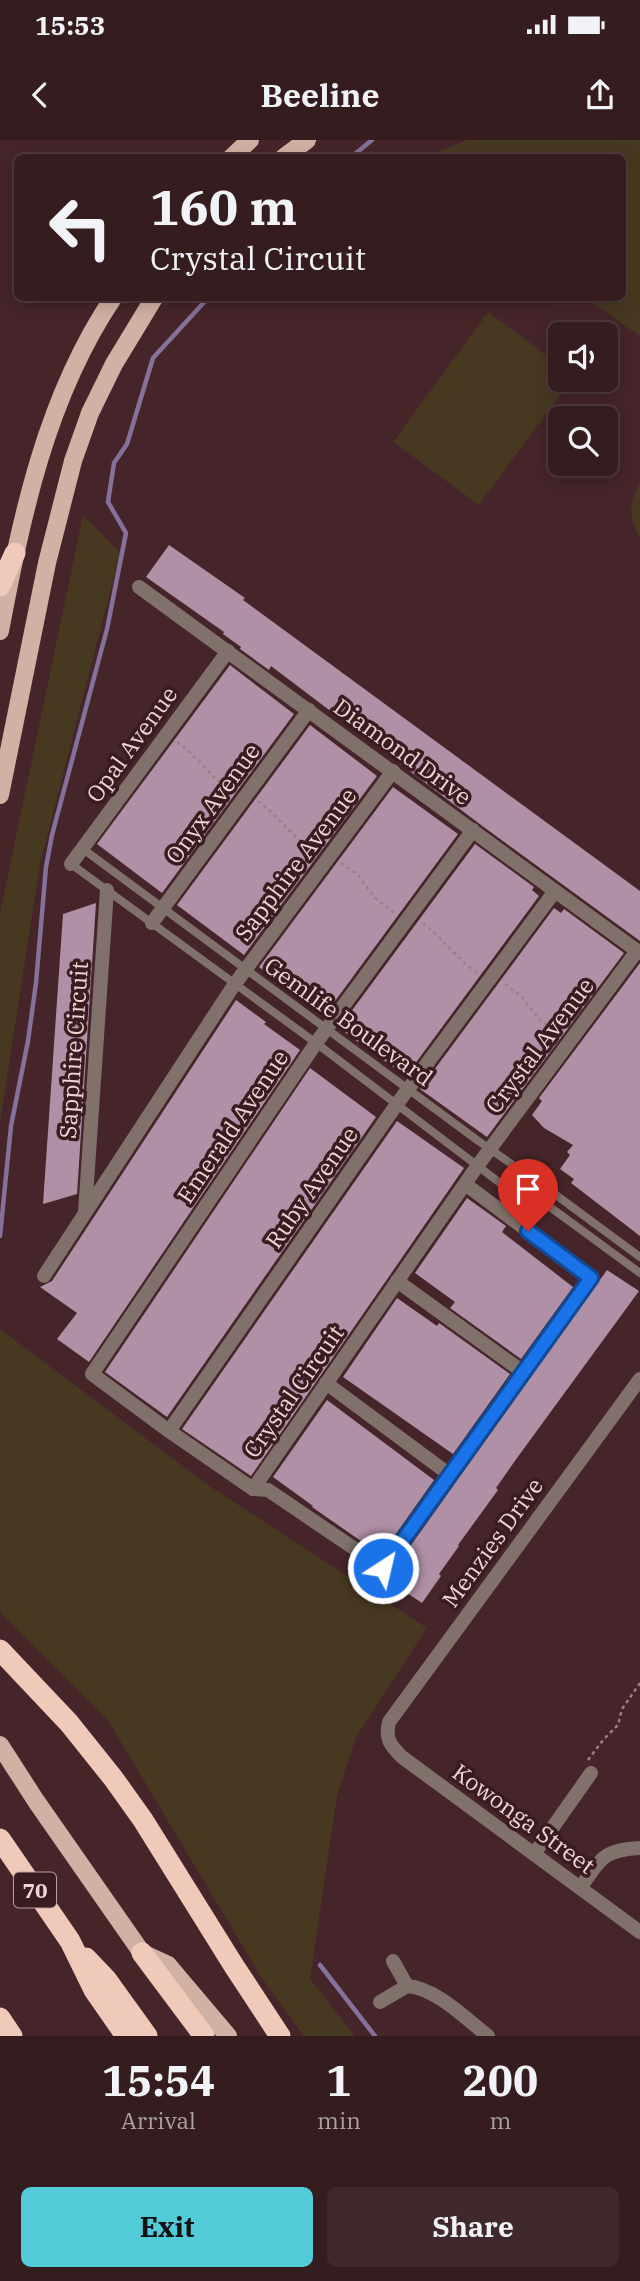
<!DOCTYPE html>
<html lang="en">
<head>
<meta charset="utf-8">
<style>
  :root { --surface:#341c1f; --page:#3f292c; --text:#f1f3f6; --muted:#a9a1a4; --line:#4e3a3d; --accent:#52cbd8 }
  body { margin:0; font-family:"IBM Plex Serif",serif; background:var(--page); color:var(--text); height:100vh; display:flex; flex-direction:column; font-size:26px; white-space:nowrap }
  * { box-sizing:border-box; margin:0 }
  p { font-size:23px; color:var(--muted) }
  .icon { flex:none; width:38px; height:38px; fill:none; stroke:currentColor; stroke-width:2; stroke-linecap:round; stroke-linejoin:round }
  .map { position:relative; height:1896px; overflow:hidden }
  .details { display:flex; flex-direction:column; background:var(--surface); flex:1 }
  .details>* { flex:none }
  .top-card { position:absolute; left:14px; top:14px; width:612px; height:147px; border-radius:10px; box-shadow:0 4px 18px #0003,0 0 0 2px var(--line); background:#341c1f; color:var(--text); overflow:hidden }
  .controls { position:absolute; left:548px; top:182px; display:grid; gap:14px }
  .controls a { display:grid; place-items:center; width:70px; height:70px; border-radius:10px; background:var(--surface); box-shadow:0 4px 18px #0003,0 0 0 2px var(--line); font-size:35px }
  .pin { position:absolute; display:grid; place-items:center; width:60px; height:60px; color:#fff; margin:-72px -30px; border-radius:50% 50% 50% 0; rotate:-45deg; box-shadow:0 0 7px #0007 }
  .pin .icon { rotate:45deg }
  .me { position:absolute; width:77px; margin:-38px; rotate:35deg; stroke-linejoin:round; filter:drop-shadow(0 0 5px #0008) }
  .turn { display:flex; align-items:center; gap:24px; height:147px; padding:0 21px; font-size:32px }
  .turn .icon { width:91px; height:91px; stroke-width:2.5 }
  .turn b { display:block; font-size:49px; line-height:60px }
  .eta { display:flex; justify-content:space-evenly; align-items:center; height:119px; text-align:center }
  .eta b { font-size:42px; font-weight:800; line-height:49px }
  .action { display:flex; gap:14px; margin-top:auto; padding:14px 21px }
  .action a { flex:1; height:80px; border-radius:10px; background:var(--accent); color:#111; font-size:28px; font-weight:800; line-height:80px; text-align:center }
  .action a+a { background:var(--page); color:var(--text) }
  .status { display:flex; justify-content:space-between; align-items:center; height:49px; padding:0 35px; background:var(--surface); direction:ltr }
  .status svg { height:19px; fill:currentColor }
  header { display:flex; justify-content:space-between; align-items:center; height:91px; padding:0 21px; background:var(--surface); font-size:32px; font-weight:800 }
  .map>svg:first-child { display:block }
  .green { fill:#473820 }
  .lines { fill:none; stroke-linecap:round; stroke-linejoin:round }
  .stream { stroke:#84719c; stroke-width:4.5 }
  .building { fill:#b090a6 }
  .path { stroke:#9c8184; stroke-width:2.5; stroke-dasharray:3.5 3.5; stroke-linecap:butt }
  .lane { stroke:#80716a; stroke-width:8 }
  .street { stroke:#80716a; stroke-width:14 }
  .primary { stroke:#d1b1a3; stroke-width:18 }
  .highway { stroke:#f0cab9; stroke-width:21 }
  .route-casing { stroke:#114b97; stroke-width:18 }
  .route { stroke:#1a73e8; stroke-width:12 }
  .labels { text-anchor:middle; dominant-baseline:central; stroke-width:7; stroke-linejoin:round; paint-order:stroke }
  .shield { fill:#3a1b20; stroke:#b79ea1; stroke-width:2 }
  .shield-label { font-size:21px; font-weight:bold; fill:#ecd6d8 }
  .street-label { font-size:23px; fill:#ecd6d8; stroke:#3a1b20 }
</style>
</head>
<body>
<div class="status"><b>15:53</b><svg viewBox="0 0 49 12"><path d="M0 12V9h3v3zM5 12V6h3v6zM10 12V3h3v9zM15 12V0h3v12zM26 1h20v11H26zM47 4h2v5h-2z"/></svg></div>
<header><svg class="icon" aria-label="back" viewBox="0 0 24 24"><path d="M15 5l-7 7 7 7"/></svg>Beeline<svg class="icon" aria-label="share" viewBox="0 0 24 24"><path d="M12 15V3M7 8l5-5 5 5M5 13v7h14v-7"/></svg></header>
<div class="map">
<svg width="640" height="1896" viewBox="0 0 640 1896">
  <rect width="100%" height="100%" fill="#452529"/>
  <g class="green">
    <path d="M 468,0 L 640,0 L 640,196 L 586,158 L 623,158 L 623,18 L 424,17 Z"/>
    <path d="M 488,172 L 560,225 L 560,240 L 571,240 L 479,365 L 393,302 Z"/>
    <path d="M 640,341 L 640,397 C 626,375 631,363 640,341 Z"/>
    <path d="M 83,375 L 120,413 L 40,724 L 0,983 L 0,773 Z"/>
    <path d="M 0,1189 L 211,1347 L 427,1488 L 356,1597 L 337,1656 L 310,1839 L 355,1896 L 304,1896 L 261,1837 L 109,1582 L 0,1472 Z"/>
  </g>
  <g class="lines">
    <g class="stream">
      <path d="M 350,18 L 372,0"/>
      <path d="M 0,1096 L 11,986 L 28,901 L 36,843 L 46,727 L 52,695 L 107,489 L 126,393 L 108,362 L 114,323 L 127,304 L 153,218 L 208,158"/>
      <path d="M 320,1825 L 375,1896"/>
    </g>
  </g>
  <g class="building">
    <path d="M 169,405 L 245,458 L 243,460 L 640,751 L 640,801 L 481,685 L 271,526 L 269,530 L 240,509 L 241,507 L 223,494 L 224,492 L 146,437 Z"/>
    <path d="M 230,525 L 294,574 L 162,753 L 97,704 Z"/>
    <path d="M 310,585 L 377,636 L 244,815 L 177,765 Z"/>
    <path d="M 393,647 L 458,694 L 324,876 L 259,827 Z"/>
    <path d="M 475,704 L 534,747 L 532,750 L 539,756 L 406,936 L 339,888 Z"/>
    <path d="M 96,763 L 77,1054 L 43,1064 L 63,774 Z"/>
    <path d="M 554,768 L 561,773 L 564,769 L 624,813 L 487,997 L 420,949 Z"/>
    <path d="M 640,823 L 640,1096 L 571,1043 L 574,1039 L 560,1029 L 570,1015 L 567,1012 L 573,1005 L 544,988 L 532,975 L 542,961 L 539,958 Z"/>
    <path d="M 236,860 L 266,882 L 264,884 L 300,910 L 89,1222 L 57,1199 L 77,1173 L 40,1147 L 52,1141 Z"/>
    <path d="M 310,928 L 376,977 L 167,1277 L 105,1232 Z"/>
    <path d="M 397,981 L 464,1028 L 251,1336 L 182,1289 Z"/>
    <path d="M 467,1058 L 506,1086 L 502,1092 L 573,1147 L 521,1219 L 450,1168 L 455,1162 L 415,1133 Z"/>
    <path d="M 607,1130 L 639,1151 L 517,1318 L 496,1348 L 498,1350 L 458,1405 L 459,1406 L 439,1434 L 441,1436 L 422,1463 L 389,1441 L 397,1431 L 394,1429 Z"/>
    <path d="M 397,1158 L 437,1186 L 439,1183 L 510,1234 L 453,1314 L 343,1237 Z"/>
    <path d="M 327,1260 L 434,1340 L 381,1415 L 312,1367 L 313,1366 L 273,1337 Z"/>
  </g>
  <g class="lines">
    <g class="path">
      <path d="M 177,602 C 198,617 211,637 231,652"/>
      <path d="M 258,661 C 279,677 293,697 314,713"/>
      <path d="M 341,723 L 357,734 L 376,759 L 395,773"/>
      <path d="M 423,783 C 443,799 456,818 477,833"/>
      <path d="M 505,844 L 521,856 L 540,880 L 559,894"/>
      <path d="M 588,1620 L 603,1600 L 618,1585 L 622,1569 L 640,1543"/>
    </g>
    <g class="lane">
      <path d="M 83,709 L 477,1000 L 526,1034"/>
      <path d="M 71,724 L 316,903 L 512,1052"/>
      <circle cx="525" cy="1047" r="13"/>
      <path d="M 537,1041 L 640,1117"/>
      <path d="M 535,1056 L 640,1133"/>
    </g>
    <g class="street">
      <path d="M 139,447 L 640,813"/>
      <path d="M 71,724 L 228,511"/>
      <path d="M 152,783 L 309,570"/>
      <path d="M 465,1044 L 591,1138 L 383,1428 L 268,1350 L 253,1349 L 478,1025 L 637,811"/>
      <path d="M 85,1072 L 107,750"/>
      <path d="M 44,1136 L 234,845 L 393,631"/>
      <path d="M 397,1141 L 523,1232"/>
      <path d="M 640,1239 L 389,1582 C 385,1599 390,1605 402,1617 L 640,1792"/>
      <path d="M 326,1243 L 450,1335"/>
      <path d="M 169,1291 L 92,1234 L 316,903 L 473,690"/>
      <path d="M 253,1349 L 169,1291 L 397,964 L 555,751"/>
      <path d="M 534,1714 L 591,1633"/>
      <path d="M 580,1748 C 601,1719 602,1710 640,1708"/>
      <path d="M 407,1846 C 436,1848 466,1879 488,1896"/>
      <path d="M 380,1862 L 407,1846 L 393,1821"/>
    </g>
    <g class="primary">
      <path d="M 231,18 L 250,0"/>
      <path d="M 283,18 L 307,0"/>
      <path d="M 0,491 C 22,375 46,258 113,158"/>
      <path d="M 0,655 L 47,423 L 73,321 L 90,273 L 114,224 L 154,158"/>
      <path d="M 0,1605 L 36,1661 L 142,1813 L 168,1825 L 228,1896"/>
    </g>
    <g class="highway">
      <path d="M 0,446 L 15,413"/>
      <path d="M 0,1510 L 69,1583 L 113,1638 L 143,1680 L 234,1826 L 280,1896"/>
      <path d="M 0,1699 L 70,1801 L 94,1850 L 126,1896"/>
      <path d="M 142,1813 L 204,1896"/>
      <path d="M 86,1818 L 106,1839 L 147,1896"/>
      <path d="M 0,1878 L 12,1896"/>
    </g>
  </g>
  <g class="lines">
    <g class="route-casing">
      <path id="route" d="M 383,1428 L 591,1138 L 528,1091"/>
    </g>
    <use href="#route" class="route"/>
  </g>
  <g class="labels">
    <rect class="shield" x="14" y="1732.5" width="42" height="35" rx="5"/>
    <g class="shield-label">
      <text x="35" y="1750">70</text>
    </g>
    <g class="street-label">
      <text transform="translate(131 604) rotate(-54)">Opal Avenue</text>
      <text transform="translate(403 611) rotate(36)">Diamond Drive</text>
      <text transform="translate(212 663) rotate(-54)">Onyx Avenue</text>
      <text transform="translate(295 724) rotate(-53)">Sapphire Avenue</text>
      <text transform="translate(349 881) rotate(36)">Gemlife Boulevard</text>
      <text transform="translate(539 905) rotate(-53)">Crystal Avenue</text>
      <text transform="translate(73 910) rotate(-86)">Sapphire Circuit</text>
      <text transform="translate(232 986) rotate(-56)">Emerald Avenue</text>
      <text transform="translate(311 1047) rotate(-55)">Ruby Avenue</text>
      <text transform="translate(293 1251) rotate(-55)">Crystal Circuit</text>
      <text transform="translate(492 1402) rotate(-54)">Menzies Drive</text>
      <text transform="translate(524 1678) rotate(36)">Kowonga Street</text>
    </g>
  </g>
</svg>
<div class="controls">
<a><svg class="icon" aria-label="sound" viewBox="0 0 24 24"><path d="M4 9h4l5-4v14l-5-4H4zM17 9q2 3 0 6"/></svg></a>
<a><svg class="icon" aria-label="search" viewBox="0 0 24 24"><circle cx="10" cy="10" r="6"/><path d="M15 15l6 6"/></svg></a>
</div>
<div class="pin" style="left:528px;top:1091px;background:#d93025"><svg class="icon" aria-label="arrive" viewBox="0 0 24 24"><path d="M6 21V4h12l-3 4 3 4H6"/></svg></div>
<svg class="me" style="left:383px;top:1428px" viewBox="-20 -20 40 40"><circle r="17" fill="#1a73e8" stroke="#fff" stroke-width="3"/><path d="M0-11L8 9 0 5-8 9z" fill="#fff"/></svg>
<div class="top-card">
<div class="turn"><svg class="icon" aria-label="left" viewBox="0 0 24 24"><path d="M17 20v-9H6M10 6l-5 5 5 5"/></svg><div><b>160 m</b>Crystal Circuit</div></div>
</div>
</div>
<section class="details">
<div class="eta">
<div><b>15:54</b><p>Arrival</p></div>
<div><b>1</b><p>min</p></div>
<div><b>200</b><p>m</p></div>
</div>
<div class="action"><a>Exit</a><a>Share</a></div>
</section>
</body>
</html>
